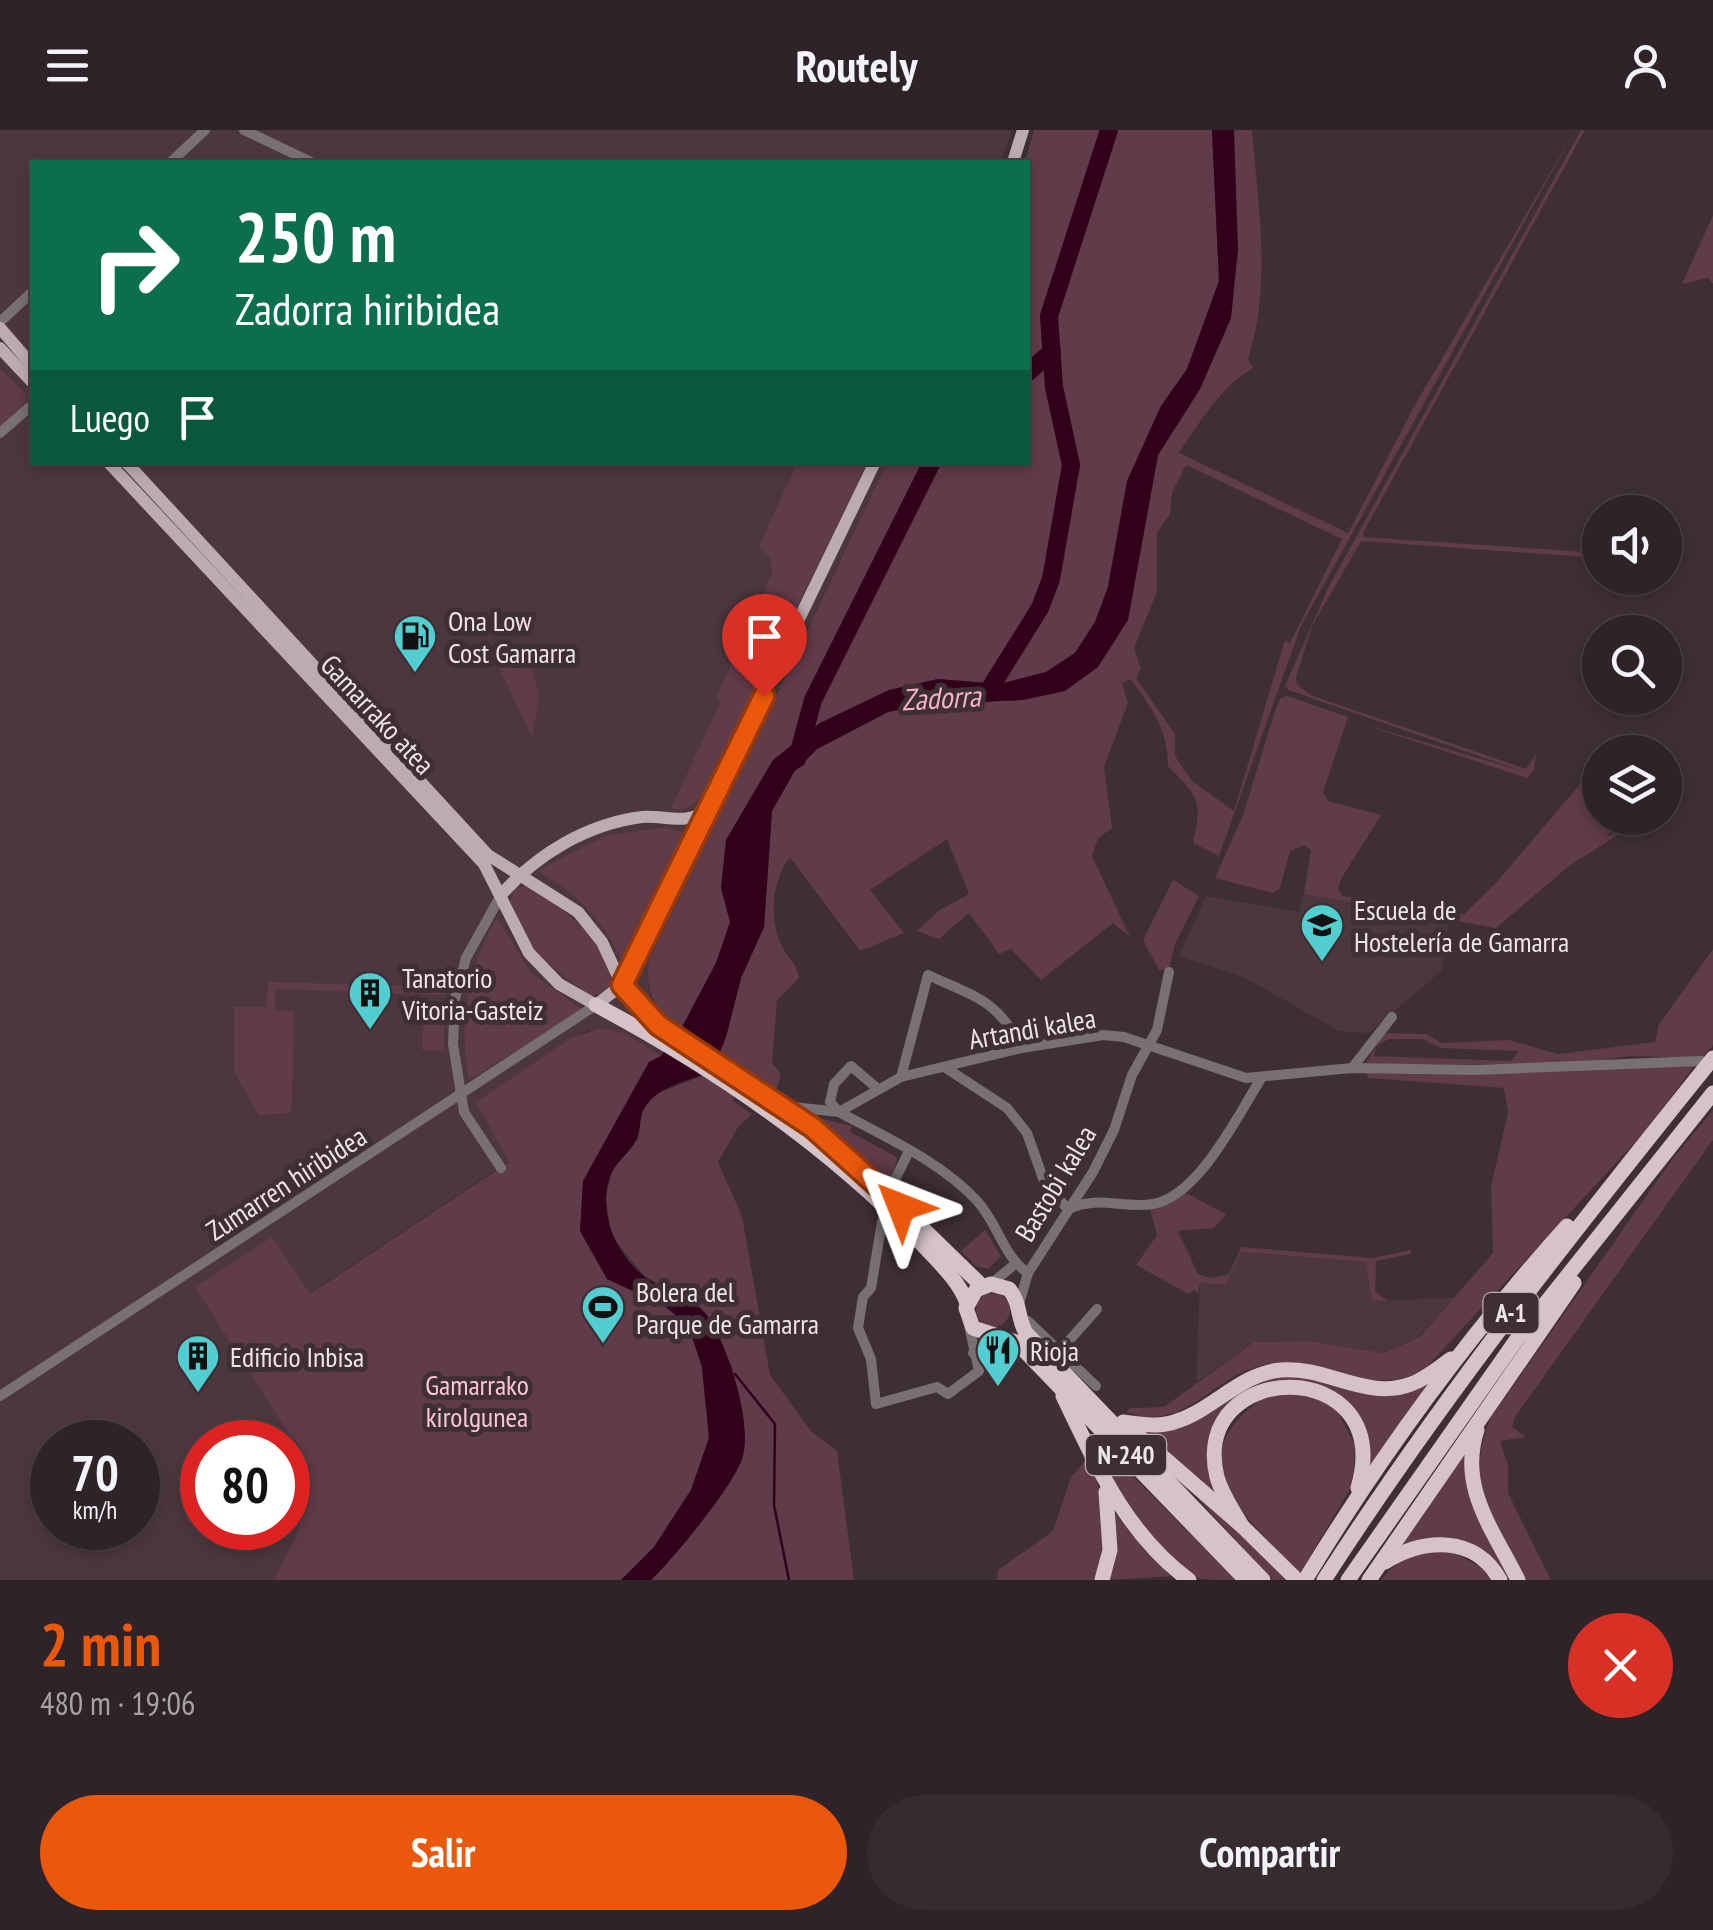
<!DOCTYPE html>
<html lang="es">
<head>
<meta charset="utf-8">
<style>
  :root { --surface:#2e2328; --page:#362b30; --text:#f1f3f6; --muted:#a7a4a8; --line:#494045; --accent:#ea580c }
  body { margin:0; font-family:"PT Sans Narrow",sans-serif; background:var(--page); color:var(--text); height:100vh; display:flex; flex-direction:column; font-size:38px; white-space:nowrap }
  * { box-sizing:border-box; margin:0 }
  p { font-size:32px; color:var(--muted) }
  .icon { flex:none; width:55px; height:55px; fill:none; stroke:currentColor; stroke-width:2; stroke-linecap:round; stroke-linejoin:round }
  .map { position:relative; height:1450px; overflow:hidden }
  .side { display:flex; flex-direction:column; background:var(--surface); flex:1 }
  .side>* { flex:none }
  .guide { position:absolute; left:30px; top:30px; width:1000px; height:305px; border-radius:0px; box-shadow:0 5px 15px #0003,0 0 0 2px var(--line); background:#0b6e4f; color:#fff; overflow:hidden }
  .tools { position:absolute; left:1582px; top:365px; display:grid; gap:20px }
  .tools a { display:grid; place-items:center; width:100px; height:100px; border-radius:50%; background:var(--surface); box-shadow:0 5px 15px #0003,0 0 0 2px var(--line); font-size:50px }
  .speed { position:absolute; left:30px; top:1290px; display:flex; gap:20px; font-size:50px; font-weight:700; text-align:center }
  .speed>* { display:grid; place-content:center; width:130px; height:130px; border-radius:50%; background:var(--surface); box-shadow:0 5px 15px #0003,0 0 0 2px var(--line); line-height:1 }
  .speed small { font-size:25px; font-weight:400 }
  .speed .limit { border:15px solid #d22; background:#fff; color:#111 }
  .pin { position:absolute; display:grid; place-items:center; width:85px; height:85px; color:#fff; margin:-102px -42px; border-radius:50% 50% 50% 0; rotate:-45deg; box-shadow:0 0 10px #0007 }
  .pin .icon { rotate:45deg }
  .me { position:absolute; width:110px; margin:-55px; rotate:315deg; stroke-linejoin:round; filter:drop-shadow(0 0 8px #0008) }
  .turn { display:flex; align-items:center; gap:35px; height:210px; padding:0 40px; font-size:45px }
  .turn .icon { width:130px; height:130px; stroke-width:2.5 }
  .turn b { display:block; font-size:70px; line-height:85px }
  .then { display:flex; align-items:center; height:95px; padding:0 40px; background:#0003; gap:20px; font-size:38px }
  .round { display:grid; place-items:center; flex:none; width:105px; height:105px; border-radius:52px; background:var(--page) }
  .head { display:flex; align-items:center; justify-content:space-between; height:170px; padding:0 40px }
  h1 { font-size:60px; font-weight:600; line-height:75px; color:var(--accent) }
  .cta { display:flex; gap:20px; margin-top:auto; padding:20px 40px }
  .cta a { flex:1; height:115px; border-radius:60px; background:var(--accent); color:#fff; font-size:40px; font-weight:600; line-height:115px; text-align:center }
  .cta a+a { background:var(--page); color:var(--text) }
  header { display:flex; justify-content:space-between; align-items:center; height:130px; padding:0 40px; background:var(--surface); font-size:45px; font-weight:600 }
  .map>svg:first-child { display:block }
  .built { fill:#4d373f; fill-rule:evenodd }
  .green { fill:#603b49; fill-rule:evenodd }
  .water { fill:#32021a }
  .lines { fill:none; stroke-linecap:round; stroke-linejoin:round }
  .stream { stroke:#32021a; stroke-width:2.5 }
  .river { stroke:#32021a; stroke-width:18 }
  .minor { stroke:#787073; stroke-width:10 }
  .major { stroke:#bbacb1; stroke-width:12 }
  .highway { stroke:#d6c3c9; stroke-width:15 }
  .route-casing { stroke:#983908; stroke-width:25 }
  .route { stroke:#ea580c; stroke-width:18 }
  .labels { text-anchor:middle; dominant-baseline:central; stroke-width:10; stroke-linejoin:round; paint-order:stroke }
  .shield { fill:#3e2f35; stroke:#baaeb3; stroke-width:2.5 }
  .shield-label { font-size:25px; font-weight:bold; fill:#efe5e9 }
  .poi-label { font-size:28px; fill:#efe5e9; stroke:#3e2f35; text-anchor:start }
  .street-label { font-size:28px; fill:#efe5e9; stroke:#3e2f35 }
  .park-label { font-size:28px; fill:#fbc4d9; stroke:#3e2f35 }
  .water-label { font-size:30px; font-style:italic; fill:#f8b1cc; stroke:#3e2f35 }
</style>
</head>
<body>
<header><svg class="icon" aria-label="menu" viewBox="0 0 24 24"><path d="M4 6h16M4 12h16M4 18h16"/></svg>Routely<svg class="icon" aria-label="person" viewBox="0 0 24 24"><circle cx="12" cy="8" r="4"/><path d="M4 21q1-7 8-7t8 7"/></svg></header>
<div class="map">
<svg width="1713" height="1450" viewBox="0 0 1713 1450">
  <rect width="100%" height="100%" fill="#3e2f35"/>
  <g class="built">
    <path d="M 0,0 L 1012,0 L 1001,32 L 32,32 L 32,332 L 887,333 L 747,623 L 751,625 L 649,831 L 648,857 L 653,871 L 662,886 L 681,899 L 661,926 L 627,904 L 587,900 L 477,971 L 509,1031 L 309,1164 L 311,1338 L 298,1402 L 274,1450 L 0,1450 ZM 52,1312 L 138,1312 L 138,1398 L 52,1398 ZM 202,1312 L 288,1312 L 288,1398 L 202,1398 Z"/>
    <path d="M 1304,764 L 1449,788 L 1442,840 L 1369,903 L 1339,901 L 1244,847 L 1179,826 L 1206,766 L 1299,782 Z"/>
    <path d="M 1241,1122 L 1366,1132 L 1373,1171 L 1454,1168 L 1419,1207 L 1382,1223 L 1310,1211 L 1254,1212 L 1196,1252 L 1200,1153 L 1226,1155 Z"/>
  </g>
  <g class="green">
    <path d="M 1034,0 L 1212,0 L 1219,151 L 1187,239 L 1161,276 L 1127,351 L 1108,457 L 1095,492 L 1075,523 L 1046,542 L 999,554 L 938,549 L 889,560 L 820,593 L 773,630 L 726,710 L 721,758 L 731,792 L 716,833 L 681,899 C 656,881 644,862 649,831 L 887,333 L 1028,332 L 1025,32 Z"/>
    <path d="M 1234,0 L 1252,0 C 1258,75 1272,156 1248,229 L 1253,238 C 1220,257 1200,292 1179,323 L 1348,403 L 1415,275 L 1575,0 L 1301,496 L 1219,726 L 1193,713 C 1203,669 1198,667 1168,636 C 1168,599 1152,578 1130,549 L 1122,553 L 1128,573 L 1104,637 L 1112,698 L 1098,708 L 1092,726 L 1130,807 L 1113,793 L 1041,850 L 1011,819 L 999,824 L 969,783 L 939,809 L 917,801 L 938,781 L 969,764 L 947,709 L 870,760 L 904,803 L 860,821 L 790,727 C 771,751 768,793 784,820 C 790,830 797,835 799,848 L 777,870 L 772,933 L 781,944 L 776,962 L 744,942 L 733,971 L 752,984 L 738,997 L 718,1032 L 742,1086 L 770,1245 L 812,1302 L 837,1321 L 854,1450 L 651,1450 L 667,1434 L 742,1284 L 732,1236 L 694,1172 L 645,1147 L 611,1105 L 606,1066 L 612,1041 L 638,1009 L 642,982 L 655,964 L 712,942 L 726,907 L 741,848 L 764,797 L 772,681 L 794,642 L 817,619 L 888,582 L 929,574 L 1023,570 L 1128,490 L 1158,325 L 1200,259 L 1231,188 ZM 1186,335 L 1342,409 L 1290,513 L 1285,510 L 1234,681 L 1192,651 L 1175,626 L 1175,604 L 1136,548 L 1141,539 L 1134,518 L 1157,462 L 1157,403 L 1170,384 L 1172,363 Z"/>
    <path d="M 1581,0 L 1585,0 L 1363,403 L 1364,407 L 1600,423 L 1600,428 L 1361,411 L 1312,496 L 1296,548 L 1297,555 L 1313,566 L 1526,639 L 1536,624 L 1534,640 L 1527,648 L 1356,592 L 1525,642 L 1288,560 L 1285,556 L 1328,458 Z"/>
    <path d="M 1713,85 L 1713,154 L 1708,148 L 1682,154 Z"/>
    <path d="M 0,239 L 25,263 L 25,274 L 4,295 L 0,295 Z"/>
    <path d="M 797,333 L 867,333 L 708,661 C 695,668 692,685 671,678 L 721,572 L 717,566 L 772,444 L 771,429 L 759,416 Z"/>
    <path d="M 488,514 L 531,535 L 539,567 L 532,607 Z"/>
    <path d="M 1287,566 L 1348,587 L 1323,662 L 1328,671 L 1381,685 L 1341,749 L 1338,758 L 1342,766 L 1464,784 L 1495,754 L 1594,638 L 1600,637 L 1600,688 L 1619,688 L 1607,707 L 1645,688 L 1570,735 L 1496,798 L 1304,764 L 1311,720 L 1304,715 L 1290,721 L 1280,758 L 1273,763 L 1215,748 L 1243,685 L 1274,584 L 1280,569 Z"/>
    <path d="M 665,697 L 681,701 L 684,713 L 625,837 C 605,793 580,764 537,741 L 605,706 Z"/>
    <path d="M 1173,750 L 1199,766 L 1175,814 L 1169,839 L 1159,840 L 1143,810 Z"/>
    <path d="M 527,756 C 554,773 627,822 607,862 L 589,866 L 535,822 L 510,771 L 515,758 Z"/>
    <path d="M 497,788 L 532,844 L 582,879 L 469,950 C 458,891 467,840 497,788 Z"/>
    <path d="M 1713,819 L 1713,915 L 1702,928 L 1632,926 L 1558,935 L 1365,934 L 1384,903 L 1426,904 L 1442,913 L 1509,910 L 1558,924 L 1655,912 L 1659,894 ZM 1388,909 L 1422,909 L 1441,918 L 1518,921 L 1512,931 L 1374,926 L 1376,917 Z"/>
    <path d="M 268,852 L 447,857 L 445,865 L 275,859 L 275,881 L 294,881 L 292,976 L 290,983 L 259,985 L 234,941 L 234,877 L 267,877 Z"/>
    <path d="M 433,872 L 444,873 L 444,921 L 422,920 L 423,883 L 433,883 Z"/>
    <path d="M 601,898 L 627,904 L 661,926 L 649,932 L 583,1051 L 607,1149 L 663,1175 L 689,1195 L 702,1237 L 709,1308 L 691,1360 L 654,1417 L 621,1450 L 274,1450 L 298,1402 L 311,1338 L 195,1157 L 272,1107 L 310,1164 L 509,1032 L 476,972 L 571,908 Z"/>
    <path d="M 1696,934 L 1642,1005 L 1424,1240 C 1374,1267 1326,1232 1274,1234 C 1217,1236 1189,1306 1126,1282 L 1130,1278 L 1164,1277 L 1254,1212 L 1310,1211 L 1383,1223 L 1420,1207 L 1493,1123 L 1491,1057 L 1508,982 L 1504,958 L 1368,948 L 1366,942 Z"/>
    <path d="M 1713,980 L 1713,1010 L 1515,1287 L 1512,1297 L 1526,1307 L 1500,1311 L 1508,1335 L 1508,1363 L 1551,1450 L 1525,1450 C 1498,1387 1462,1361 1490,1289 L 1671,1031 Z"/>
    <path d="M 810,986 L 852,996 L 850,1002 L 897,1027 L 891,1055 Z"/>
    <path d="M 1186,1063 L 1226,1084 L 1214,1098 L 1178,1101 L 1198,1144 L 1210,1148 L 1229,1144 L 1241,1117 L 1373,1128 L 1411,1120 L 1411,1124 L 1376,1131 L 1375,1161 L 1388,1171 L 1372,1171 L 1366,1132 L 1241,1122 L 1226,1155 L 1200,1153 L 1198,1163 L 1194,1160 L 1189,1164 L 1136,1135 L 1157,1105 L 1150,1079 Z"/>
    <path d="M 985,1100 L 1001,1126 L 988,1139 L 976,1136 L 961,1121 Z"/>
    <circle cx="993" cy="1180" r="17"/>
    <path d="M 1292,1244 L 1368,1262 L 1430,1252 L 1369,1338 C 1361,1255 1270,1215 1218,1292 L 1218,1366 L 1138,1300 L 1258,1249 Z"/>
    <path d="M 1273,1262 L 1311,1264 L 1336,1279 L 1355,1315 L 1353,1354 L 1300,1444 C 1243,1384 1170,1324 1273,1262 Z"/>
    <path d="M 1093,1305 L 1100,1313 L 1236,1450 C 1225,1450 1207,1450 1197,1448 C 1165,1434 1092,1337 1093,1305 Z"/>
    <path d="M 1467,1319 L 1514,1450 L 1433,1408 L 1401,1414 Z"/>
    <path d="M 1087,1329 C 1108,1368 1107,1409 1095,1450 L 997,1450 L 998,1440 L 1053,1401 L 1071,1347 Z"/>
    <path d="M 1182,1352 L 1291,1450 L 1273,1450 Z"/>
    <path d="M 1116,1384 L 1146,1422 L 1174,1446 L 1108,1450 Z"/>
    <path d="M 1451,1421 L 1486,1440 L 1493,1450 L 1381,1450 C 1402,1424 1420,1422 1451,1421 Z"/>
  </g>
  <path class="water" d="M 1212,0 L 1234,0 L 1238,120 L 1231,188 L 1200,259 L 1158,325 L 1128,490 L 1098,537 L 1065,561 L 1023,570 L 929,574 L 888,582 L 817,619 L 794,642 L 772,681 L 764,797 L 741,848 L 726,907 L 712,942 C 688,951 652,957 642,983 C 639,993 641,1003 635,1012 C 629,1023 617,1031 612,1042 C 595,1079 616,1127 648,1149 C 667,1161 691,1166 706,1184 C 727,1211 754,1296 742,1329 C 732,1358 674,1428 651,1450 L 621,1450 L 654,1417 L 691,1360 L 709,1308 L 702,1237 L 688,1195 L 663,1175 L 607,1149 L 580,1101 L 583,1051 L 649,932 L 661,926 L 681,899 L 716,833 L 730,792 L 721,758 L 726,710 L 773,630 L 820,593 L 889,560 L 938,549 L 999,554 L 1046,542 L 1075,523 L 1095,492 L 1108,457 L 1127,351 L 1161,276 L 1187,239 L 1219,151 Z"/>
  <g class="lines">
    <path class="stream" d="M 735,1244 L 775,1294 L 774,1375 L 789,1450"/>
    <g class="river">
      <path d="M 1028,242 L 1052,222"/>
      <path d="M 987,563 L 1040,478 L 1051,449 L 1071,335 L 1054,257 L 1049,186 L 1109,0"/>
      <path d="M 797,629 L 813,570 L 932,332"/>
    </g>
    <g class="minor">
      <path d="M 244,0 L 311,32"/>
      <path d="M 171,32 L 205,0"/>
      <path d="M 0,192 L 32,162"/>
      <path d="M 0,303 L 32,275"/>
      <path d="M 946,938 L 1007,978 L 1027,1003 L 1045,1054 L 1068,1079"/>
      <path d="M 1352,938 L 1392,887"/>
      <path d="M 901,947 L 928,845 C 975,867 997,869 1022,918"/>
      <path d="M 878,959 L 851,936 L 834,954 L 830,972 L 839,982 C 885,1007 942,1032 978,1072 C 998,1094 1003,1126 1028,1143"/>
      <path d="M 784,976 L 839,982 L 901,947 L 1022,918 L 1103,905 L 1124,907 L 1246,948 L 1352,938 L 1477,940 L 1701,931"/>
      <path d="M 501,1038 L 464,982 L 453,914 L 455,869 L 466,828 L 501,765"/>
      <path d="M 894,1052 L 909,1021"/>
      <path d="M 1069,1079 C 1098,1065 1123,1079 1153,1074 C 1199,1066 1238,985 1262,947"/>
      <path d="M 890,1081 L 882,1092 L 871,1158 L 863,1167 L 858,1198 L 871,1229 L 876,1274 L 937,1257 L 948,1264 L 979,1241 L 968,1191"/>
      <path d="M 991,1154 L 1015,1134"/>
      <path d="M 1019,1174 L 1028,1143 L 1093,1042 L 1114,1000 L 1132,945 L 1157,900 L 1169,842"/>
      <path d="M 1019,1193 L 1028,1191 L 1096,1256"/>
      <path d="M 1060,1221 L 1097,1179"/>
      <path d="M 973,1223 L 998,1206"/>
      <path d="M 0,1266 L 596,875"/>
    </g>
    <g class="major">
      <path d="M 1013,32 L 1023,0"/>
      <path d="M 0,198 L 32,235"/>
      <path d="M 0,218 L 32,252"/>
      <path d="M 108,332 L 484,734 L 529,823 L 559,854 L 596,875 L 622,855 L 875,332"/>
      <path d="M 126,332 L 488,725 L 578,782 L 602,812 L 622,855"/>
      <path d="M 501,765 C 537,724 587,694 642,687 C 662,685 686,695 703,682"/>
    </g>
    <g class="highway">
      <path d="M 622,855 L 670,904 L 840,1018 L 982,1156"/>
      <path d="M 596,875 C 714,938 829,1016 921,1113 C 938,1132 958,1149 967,1173"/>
      <path d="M 1063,1266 C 1096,1334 1126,1404 1189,1450"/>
      <path d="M 1123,1292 C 1142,1294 1159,1298 1177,1291 C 1214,1279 1241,1243 1281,1240 C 1326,1236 1367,1271 1411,1254 C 1426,1249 1438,1238 1451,1229"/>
      <path d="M 1477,1300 C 1458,1358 1494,1401 1518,1450"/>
      <path d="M 1133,1301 L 1242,1396 L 1297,1450"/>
      <path d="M 1242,1396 C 1233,1380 1222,1365 1217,1347 C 1188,1228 1397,1223 1358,1358"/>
      <path d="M 1385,1432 C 1424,1408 1475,1405 1500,1450"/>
      <path d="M 1102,1450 L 1110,1420 L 1106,1362"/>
      <path d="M 1246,1450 L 1016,1212 L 973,1198 L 966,1178 L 976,1160 L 991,1154 L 1009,1159 C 1021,1173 1017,1188 1026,1203 L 1263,1450"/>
      <path d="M 1305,1450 C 1381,1325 1469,1205 1567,1096"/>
      <path d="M 1324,1450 C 1442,1267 1577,1097 1713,928"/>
      <path d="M 1348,1450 L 1517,1209 L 1713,963"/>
      <path d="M 1369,1450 L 1574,1153"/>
    </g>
  </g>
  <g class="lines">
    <g class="route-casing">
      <path id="route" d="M 764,566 L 622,855 L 658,895 L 812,997 L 901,1077"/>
    </g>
    <use href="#route" class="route"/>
  </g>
  <defs>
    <g id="fuel-pin" transform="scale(2.25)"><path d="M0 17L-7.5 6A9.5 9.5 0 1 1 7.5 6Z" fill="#52cdd0" stroke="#3e2f35"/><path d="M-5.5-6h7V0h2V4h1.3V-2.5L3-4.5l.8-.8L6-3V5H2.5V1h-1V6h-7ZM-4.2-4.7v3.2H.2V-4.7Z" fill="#111"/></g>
    <g id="university-pin" transform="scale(2.25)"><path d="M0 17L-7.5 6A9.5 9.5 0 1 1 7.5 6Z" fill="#52cdd0" stroke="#3e2f35"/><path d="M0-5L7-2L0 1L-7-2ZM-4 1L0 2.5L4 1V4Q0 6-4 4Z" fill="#111"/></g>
    <g id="building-pin" transform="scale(2.25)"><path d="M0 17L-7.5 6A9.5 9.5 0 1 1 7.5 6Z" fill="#52cdd0" stroke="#3e2f35"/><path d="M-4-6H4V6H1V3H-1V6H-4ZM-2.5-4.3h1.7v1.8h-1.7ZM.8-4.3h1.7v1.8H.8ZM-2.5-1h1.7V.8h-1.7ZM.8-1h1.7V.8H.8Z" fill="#111"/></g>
    <g id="stadium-pin" transform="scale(2.25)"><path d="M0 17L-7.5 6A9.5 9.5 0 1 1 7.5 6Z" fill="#52cdd0" stroke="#3e2f35"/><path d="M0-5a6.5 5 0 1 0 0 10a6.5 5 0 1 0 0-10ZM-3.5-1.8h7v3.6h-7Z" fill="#111"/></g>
    <g id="restaurant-pin" transform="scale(2.25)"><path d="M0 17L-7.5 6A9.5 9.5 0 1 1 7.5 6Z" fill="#52cdd0" stroke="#3e2f35"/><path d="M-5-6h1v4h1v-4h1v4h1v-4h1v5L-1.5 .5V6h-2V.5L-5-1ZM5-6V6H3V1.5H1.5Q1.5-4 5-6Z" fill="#111"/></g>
  </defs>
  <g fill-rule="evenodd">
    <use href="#fuel-pin" x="415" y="506"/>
    <use href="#university-pin" x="1322" y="795"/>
    <use href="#building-pin" x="370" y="863"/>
    <use href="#stadium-pin" x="603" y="1177"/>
    <use href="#restaurant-pin" x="998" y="1220"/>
    <use href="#building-pin" x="198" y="1226"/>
  </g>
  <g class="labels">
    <g class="shield">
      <rect x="1483.5" y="1163" width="55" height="40" rx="8"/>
      <rect x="1086" y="1305" width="80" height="40" rx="8"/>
    </g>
    <g class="shield-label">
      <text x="1511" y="1183">A-1</text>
      <text x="1126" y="1325">N-240</text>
    </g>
    <g class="poi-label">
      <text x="448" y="490">Ona Low<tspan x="448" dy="32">Cost Gamarra</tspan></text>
      <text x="1354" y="779">Escuela de<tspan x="1354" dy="32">Hostelería de Gamarra</tspan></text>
      <text x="402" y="847">Tanatorio<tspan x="402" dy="32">Vitoria-Gasteiz</tspan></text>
      <text x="636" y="1161">Bolera del<tspan x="636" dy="32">Parque de Gamarra</tspan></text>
      <text x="1030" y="1220">Rioja</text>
      <text x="230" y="1226">Edificio Inbisa</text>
    </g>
    <g class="street-label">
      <text transform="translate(378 584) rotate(47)">Gamarrako atea</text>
      <text transform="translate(1032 898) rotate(-10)">Artandi kalea</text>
      <text transform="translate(286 1053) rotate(-33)">Zumarren hiribidea</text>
      <text transform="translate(1055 1053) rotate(-59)">Bastobi kalea</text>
    </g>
    <g class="park-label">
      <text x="477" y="1254">Gamarrako<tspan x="477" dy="32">kirolgunea</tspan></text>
    </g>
    <g class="water-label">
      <text transform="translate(941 567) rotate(-3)">Zadorra</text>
    </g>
  </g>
</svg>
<div class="tools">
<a><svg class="icon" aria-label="sound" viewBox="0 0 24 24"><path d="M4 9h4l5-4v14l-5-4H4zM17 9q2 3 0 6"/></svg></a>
<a><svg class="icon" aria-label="search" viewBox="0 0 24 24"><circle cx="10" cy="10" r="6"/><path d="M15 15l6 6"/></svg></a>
<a><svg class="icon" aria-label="layers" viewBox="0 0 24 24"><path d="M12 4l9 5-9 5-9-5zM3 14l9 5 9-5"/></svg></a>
</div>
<div class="speed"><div>70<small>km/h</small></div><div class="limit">80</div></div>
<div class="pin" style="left:764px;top:566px;background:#d93025"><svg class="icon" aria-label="arrive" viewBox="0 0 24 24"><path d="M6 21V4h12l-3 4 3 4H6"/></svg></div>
<svg class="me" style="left:901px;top:1077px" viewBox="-20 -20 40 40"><path d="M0-17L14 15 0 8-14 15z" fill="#ea580c" stroke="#fff" stroke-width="4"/></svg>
<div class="guide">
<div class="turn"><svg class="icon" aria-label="right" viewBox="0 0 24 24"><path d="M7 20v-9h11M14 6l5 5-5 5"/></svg><div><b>250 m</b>Zadorra hiribidea</div></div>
<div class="then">Luego<svg class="icon" aria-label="arrive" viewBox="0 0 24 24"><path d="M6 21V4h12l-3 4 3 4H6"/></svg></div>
</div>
</div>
<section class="side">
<div class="head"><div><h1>2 min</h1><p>480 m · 19:06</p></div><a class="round" style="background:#d93025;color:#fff"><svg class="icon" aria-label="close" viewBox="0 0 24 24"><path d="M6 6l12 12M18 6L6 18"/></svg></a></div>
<div class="cta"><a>Salir</a><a>Compartir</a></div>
</section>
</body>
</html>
